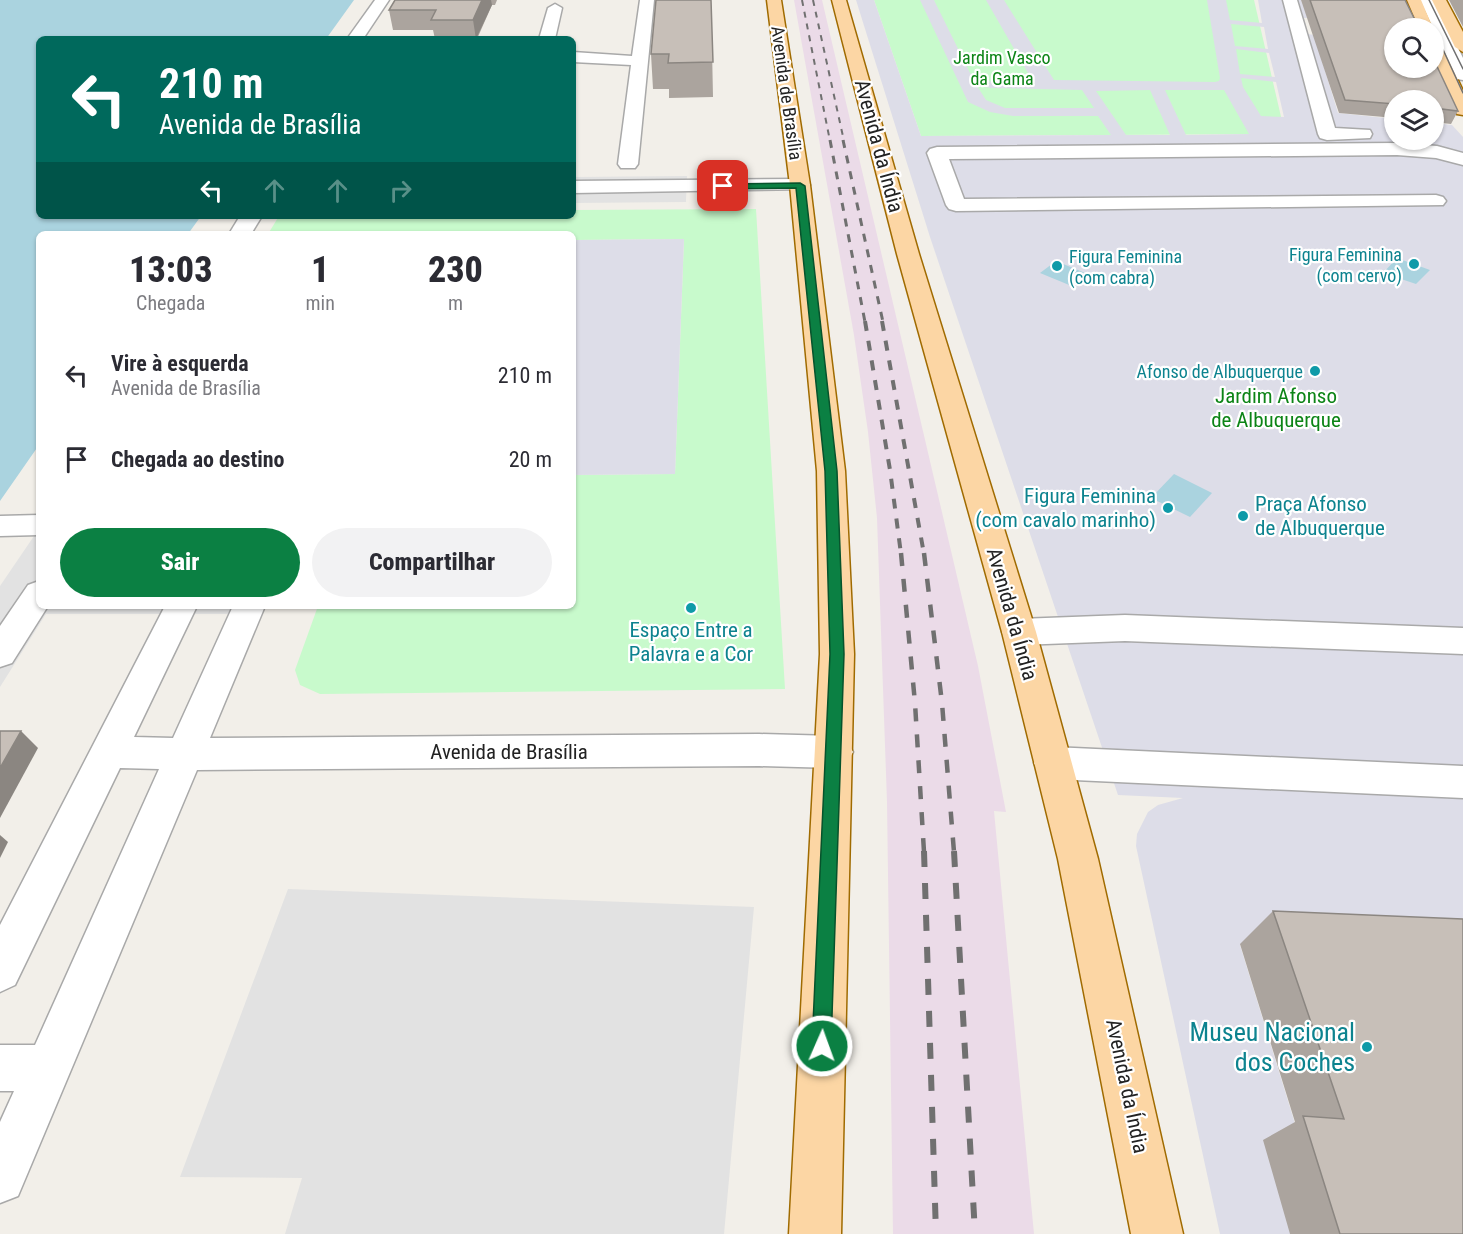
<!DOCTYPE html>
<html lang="pt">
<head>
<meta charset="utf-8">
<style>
  :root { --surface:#fff; --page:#f2f2f3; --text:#2b2b33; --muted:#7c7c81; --accent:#0b8043 }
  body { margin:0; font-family:"Roboto Condensed",sans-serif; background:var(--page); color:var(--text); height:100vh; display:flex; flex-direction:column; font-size:22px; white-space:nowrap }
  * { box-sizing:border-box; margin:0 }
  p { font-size:20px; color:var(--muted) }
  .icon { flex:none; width:33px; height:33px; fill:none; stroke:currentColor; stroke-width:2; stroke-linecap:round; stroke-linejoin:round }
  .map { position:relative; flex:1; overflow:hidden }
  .details { position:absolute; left:36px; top:231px; width:540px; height:378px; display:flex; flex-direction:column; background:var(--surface); border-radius:9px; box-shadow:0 2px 4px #0004 }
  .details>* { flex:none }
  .top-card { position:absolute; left:36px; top:36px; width:540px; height:183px; border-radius:9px; box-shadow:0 2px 4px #0004; background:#00695c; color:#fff; overflow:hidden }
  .buttons { position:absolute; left:1384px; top:18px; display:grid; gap:12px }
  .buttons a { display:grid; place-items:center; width:60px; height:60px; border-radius:50%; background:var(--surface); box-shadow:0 2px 4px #0004; font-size:30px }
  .pin { position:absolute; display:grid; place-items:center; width:51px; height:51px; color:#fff; margin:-26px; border-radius:12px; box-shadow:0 3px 9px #0006 }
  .me { position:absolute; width:66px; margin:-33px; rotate:2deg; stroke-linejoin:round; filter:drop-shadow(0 0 4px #0008) }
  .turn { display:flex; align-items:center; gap:21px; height:126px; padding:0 24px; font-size:27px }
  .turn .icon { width:78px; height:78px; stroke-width:2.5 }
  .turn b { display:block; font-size:42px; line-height:51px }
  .lanes { display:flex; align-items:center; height:57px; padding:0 24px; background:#0003; justify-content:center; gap:30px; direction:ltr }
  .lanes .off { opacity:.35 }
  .eta { display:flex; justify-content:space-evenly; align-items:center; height:102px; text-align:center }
  .eta b { font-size:36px; font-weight:800; line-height:42px }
  .action { display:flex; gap:12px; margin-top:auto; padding:12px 24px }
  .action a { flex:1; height:69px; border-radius:36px; background:var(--accent); color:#fff; font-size:24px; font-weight:800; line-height:69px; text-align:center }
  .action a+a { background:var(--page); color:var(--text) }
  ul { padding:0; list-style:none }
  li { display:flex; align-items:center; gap:18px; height:84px; padding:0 24px }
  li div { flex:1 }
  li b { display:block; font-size:22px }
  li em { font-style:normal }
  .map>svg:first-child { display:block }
  .industrial { fill:#ebdbe8 }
  .park { fill:#c8facc }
  .parking { fill:#e2e2e2 }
  .plaza { fill:#dddde8; fill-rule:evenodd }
  .water { fill:#aad3df }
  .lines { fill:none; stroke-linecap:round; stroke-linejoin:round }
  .minor-casing { stroke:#a9a9a9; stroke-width:3 }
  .major-casing { stroke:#a06b00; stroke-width:3 }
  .minor { fill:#fff; fill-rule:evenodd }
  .major { fill:#fcd6a4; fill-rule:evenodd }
  .tram { stroke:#707070; stroke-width:1.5 }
  .rail-far4 { stroke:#707070; stroke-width:2; stroke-dasharray:6 6; stroke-linecap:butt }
  .rail-far3 { stroke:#707070; stroke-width:3; stroke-dasharray:8 8; stroke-linecap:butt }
  .rail-far2 { stroke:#707070; stroke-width:4; stroke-dasharray:10 10; stroke-linecap:butt }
  .rail-far1 { stroke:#707070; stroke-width:4.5; stroke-dasharray:13 13; stroke-linecap:butt }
  .rail { stroke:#707070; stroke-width:6; stroke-dasharray:16 16; stroke-linecap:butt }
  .wall { fill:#aba49e }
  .shaded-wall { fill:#8b8681 }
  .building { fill:#c7bfb8; stroke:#8b8681; stroke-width:1.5 }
  .route { fill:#0b8043; stroke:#07532c; stroke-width:1.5 }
  .culture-dot { fill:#0f9aa8; stroke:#fff; stroke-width:2 }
  .labels { text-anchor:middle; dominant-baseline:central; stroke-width:4.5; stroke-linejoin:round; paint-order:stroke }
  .far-park-label { font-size:18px; fill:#0c8416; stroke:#fff }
  .far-street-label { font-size:18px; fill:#222; stroke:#fff }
  .far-culture-label { font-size:18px; fill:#0d838f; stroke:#fff; text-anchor:end }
  .street-label { font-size:21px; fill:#222; stroke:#fff }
  .park-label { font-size:21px; fill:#0c8416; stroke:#fff }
  .culture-label { font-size:21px; fill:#0d838f; stroke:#fff; text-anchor:end }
  .near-culture-label { font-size:26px; fill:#0d838f; stroke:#fff; text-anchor:end }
</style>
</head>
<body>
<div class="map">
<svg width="1463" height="1234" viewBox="0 0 1463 1234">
  <rect width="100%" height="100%" fill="#f2efe9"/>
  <path class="industrial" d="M 794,0 L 822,0 L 978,666 L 1006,812 L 994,811 L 1034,1234 L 893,1234 L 887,802 L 877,518 L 868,432 L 854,335 Z"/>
  <g class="park">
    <path d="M 874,0 L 1254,0 L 1285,134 L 921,136 Z"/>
    <path d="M 756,209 L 785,689 L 320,694 L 300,685 L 295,670 L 318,606 L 573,606 L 573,475 L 675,474 L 684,239 L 573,240 L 573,234 L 268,234 L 279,216 L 573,216 L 573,210 Z"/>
  </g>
  <g class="parking">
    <path d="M 687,176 L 686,202 L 573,203 L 573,177 Z"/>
    <path d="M 34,536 L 39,536 L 39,606 L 260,606 L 256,614 L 46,614 L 0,687 L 0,586 Z"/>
    <path d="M 288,889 L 754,907 L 724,1234 L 285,1234 L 302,1178 L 180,1177 Z"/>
  </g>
  <g class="plaza">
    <path d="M 856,0 L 874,0 L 921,136 L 1111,135 L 1098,116 L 1013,116 L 990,112 L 968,102 L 920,0 L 934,0 L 970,73 L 981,80 L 997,82 L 1032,80 L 986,0 L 1004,0 L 1054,80 L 1215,82 L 1219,81 L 1220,78 L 1207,0 L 1226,0 L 1230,20 L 1262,23 L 1258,0 L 1301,0 L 1308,18 L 1304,18 L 1308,34 L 1314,35 L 1338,113 L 1395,119 L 1395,140 L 1434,140 L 1434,123 L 1452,125 L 1463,137 L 1463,954 L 1240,945 L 1329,1234 L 1220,1234 L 1136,846 L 1137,834 L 1148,812 L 1158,805 L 1183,798 L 1118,795 L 930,237 ZM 1231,24 L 1264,27 L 1268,49 L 1235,46 ZM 1236,49 L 1269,53 L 1275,77 L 1240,74 ZM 1241,78 L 1276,82 L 1284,117 L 1261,116 L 1243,87 ZM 977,86 L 992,88 L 1082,90 L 1094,108 L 1005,108 L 986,100 ZM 1150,90 L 1170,135 L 1126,135 L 1096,91 ZM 1165,90 L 1224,90 L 1249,134 L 1186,135 Z"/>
    <path d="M 684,239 L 675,474 L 573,475 L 573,240 Z"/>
  </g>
  <g class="water">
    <path d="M 0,0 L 354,0 L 326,39 L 39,39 L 39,216 L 201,216 L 188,234 L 39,234 L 39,445 L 0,501 Z"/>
    <path d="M 1397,258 L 1430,270 L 1416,284 L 1383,273 Z"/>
    <path d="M 1056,261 L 1090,275 L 1074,287 L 1040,273 Z"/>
    <path d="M 1174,474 L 1212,493 L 1190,517 L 1151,498 Z"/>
  </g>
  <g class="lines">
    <g class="minor-casing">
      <g id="minor">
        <path d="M 375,0 L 389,0 L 363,39 L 347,39 Z"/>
        <path d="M 640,0 L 654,0 L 638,164 L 635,168 L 621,168 L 618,164 L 631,65 L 573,62 L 573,52 L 632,56 Z"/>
        <path d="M 1283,0 L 1297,0 L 1335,128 L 1370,130 L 1372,134 L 1370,138 L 1327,140 L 1320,138 L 1318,134 Z"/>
        <path d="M 1420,0 L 1434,0 L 1463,58 L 1463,80 L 1457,79 L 1455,75 Z"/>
        <path d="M 555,4 L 562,8 L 555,39 L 539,39 L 548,8 Z"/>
        <path d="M 1397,143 L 1437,146 L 1463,153 L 1463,165 L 1436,158 L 1397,155 L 949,159 L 964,199 L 1436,195 L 1443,197 L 1446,201 L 1443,205 L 956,211 L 949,209 L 946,205 L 927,153 L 930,149 L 937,147 Z"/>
        <path d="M 800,179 L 807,181 L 810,185 L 807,189 L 573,193 L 573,181 Z"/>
        <path d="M 240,216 L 262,216 L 251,234 L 229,234 Z"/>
        <path d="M 39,515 L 39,535 L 0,536 L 0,516 Z"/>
        <path d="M 39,581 L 39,606 L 48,606 L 12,663 L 0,667 L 0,626 L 28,585 Z"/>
        <path d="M 165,606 L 197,606 L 134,737 L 173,738 L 233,606 L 265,606 L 210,738 L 759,734 L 834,736 L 847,741 L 853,752 L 847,763 L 834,768 L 759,766 L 197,770 L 18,1196 L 0,1203 L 0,1122 L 14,1091 L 0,1091 L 0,1045 L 35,1045 L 159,769 L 120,768 L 15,985 L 0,992 L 0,925 Z"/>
        <path d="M 1125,615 L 1463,628 L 1463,654 L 1125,641 L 1019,645 L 1007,641 L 1002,632 L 1007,623 L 1019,619 Z"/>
        <path d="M 1053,747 L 1463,766 L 1463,798 L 1053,779 L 1040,774 L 1034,763 L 1040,752 Z"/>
      </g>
    </g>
    <g class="major-casing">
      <g id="major">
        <path d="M 767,0 L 781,0 L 810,185 L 845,471 L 854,654 L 841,1234 L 789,1234 L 820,654 L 817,471 L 790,185 Z"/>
        <path d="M 832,0 L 846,0 L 919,254 L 1036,632 L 1098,859 L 1183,1234 L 1131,1234 L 1058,859 L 1002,632 L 897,254 Z"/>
        <path d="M 1407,0 L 1421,0 L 1433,28 L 1419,28 Z"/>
        <path d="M 1432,0 L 1446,0 L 1463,32 L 1463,52 L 1455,47 Z"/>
        <path d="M 1434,41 L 1442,46 L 1463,91 L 1463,115 L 1457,114 L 1454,110 L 1434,64 Z"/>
      </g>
    </g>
    <use href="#minor" class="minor"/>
    <use href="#major" class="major"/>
    <g class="tram">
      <path d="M 1429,0 L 1463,69"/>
      <path d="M 1434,30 L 1463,93"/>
    </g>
    <g class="rail-far4">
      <path d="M 802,0 L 830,141"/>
      <path d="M 813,0 L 844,141"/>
    </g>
    <g class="rail-far3">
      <path d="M 830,140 L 865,322"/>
      <path d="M 843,140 L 883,322"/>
    </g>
    <g class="rail-far2">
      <path d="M 865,321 L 890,470 L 901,554"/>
      <path d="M 882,321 L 924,554"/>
    </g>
    <g class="rail-far1">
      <path d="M 901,553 L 915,703 L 924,852"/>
      <path d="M 924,553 L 942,703 L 954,852"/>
    </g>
    <g class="rail">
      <path d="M 924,851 L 936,1234"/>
      <path d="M 954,851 L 975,1234"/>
    </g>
  </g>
  <g class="wall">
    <path d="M 395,0 L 497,0 L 495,5 L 492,5 L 477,39 L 435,39 L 433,30 L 393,30 L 389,10 Z"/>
    <path d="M 711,0 L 713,97 L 669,98 L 669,89 L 653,89 L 651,54 Z"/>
    <path d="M 1301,0 L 1405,0 L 1458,111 L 1451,124 L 1434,122 L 1434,100 L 1395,100 L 1395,118 L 1339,113 Z"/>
    <path d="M 1449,0 L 1463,0 L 1463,27 Z"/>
    <path d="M 1273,911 L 1463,1234 L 1290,1234 L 1263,1140 L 1295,1122 L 1240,944 Z"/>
  </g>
  <g class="shaded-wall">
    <path d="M 482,0 L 491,0 L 492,5 L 476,39 L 473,20 Z"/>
    <path d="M 21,731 L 38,748 L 0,818 L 0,768 Z"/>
    <path d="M 0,835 L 8,842 L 0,858 Z"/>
  </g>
  <g class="building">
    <path d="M 395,0 L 482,0 L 473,20 L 431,20 L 436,10 L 389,10 Z"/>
    <path d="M 656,0 L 711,0 L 713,62 L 668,63 L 669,54 L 651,54 Z"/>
    <path d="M 1310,0 L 1405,0 L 1419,28 L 1395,28 L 1395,68 L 1434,68 L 1434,60 L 1458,111 L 1434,108 L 1434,100 L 1395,100 L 1395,104 L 1345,100 Z"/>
    <path d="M 0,731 L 21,731 L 0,768 Z"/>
    <path d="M 1273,911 L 1463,919 L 1463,1234 L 1340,1234 L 1303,1116 L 1344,1119 Z"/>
  </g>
  <path class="route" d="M 800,183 L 805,186 L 837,471 L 844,654 L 831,1046 L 828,1052 L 822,1055 L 815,1052 L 812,1046 L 830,654 L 825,471 L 796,188 L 723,189 L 719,186 L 723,184 Z"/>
  <g class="culture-dot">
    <circle cx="1414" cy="264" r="6"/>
    <circle cx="1057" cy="266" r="6"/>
    <circle cx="1315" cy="371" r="6"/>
    <circle cx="1168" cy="508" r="6"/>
    <circle cx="1243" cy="516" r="6"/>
    <circle cx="691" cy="608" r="6"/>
    <circle cx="1367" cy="1047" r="6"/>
  </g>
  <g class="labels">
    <g class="far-park-label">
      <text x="1002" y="57">Jardim Vasco<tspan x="1002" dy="21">da Gama</tspan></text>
    </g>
    <g class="far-street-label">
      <text transform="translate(787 93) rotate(82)">Avenida de Brasília</text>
    </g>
    <g class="far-culture-label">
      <text x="1402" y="254">Figura Feminina<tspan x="1402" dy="21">(com cervo)</tspan></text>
      <text x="1069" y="256" text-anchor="start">Figura Feminina<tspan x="1069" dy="21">(com cabra)</tspan></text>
      <text x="1303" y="371">Afonso de Albuquerque</text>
    </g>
    <g class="street-label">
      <text transform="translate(879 146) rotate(75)">Avenida da Índia</text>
      <text transform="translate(1012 614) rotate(74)">Avenida da Índia</text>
      <text x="509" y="752">Avenida de Brasília</text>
      <text transform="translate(1127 1086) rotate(78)">Avenida da Índia</text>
    </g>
    <g class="park-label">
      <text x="1276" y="396">Jardim Afonso<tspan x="1276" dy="24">de Albuquerque</tspan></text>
    </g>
    <g class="culture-label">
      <text x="1156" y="496">Figura Feminina<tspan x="1156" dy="24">(com cavalo marinho)</tspan></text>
      <text x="1255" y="504" text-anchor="start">Praça Afonso<tspan x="1255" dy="24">de Albuquerque</tspan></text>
      <text x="691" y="630" text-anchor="middle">Espaço Entre a<tspan x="691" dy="24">Palavra e a Cor</tspan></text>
    </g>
    <g class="near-culture-label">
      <text x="1355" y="1032">Museu Nacional<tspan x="1355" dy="30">dos Coches</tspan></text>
    </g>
  </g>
</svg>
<div class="buttons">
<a><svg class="icon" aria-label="search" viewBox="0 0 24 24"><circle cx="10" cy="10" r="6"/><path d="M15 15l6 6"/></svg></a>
<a><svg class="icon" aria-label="layers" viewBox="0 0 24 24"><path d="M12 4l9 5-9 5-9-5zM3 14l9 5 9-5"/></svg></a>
</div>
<div class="pin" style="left:723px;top:186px;background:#d93025"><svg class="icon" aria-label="arrive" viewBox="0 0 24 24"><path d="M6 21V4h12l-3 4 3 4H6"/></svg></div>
<svg class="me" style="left:822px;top:1046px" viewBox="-20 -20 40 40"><circle r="17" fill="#0b8043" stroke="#fff" stroke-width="3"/><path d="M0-11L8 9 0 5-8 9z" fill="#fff"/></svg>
<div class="top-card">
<div class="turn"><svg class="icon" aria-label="left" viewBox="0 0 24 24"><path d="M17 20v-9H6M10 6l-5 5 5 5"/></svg><div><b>210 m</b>Avenida de Brasília</div></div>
<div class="lanes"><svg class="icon" aria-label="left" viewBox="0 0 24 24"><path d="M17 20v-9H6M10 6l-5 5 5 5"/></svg><svg class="icon off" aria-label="ahead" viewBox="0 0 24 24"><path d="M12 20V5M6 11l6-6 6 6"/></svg><svg class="icon off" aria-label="ahead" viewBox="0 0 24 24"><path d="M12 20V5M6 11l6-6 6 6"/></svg><svg class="icon off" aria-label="right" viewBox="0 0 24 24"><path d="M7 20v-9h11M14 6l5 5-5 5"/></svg></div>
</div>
<section class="details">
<div class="eta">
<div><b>13:03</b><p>Chegada</p></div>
<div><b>1</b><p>min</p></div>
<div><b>230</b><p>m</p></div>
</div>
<ul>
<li><svg class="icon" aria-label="left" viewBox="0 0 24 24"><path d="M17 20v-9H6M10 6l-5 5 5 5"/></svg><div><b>Vire à esquerda</b><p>Avenida de Brasília</p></div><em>210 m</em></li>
<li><svg class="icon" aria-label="arrive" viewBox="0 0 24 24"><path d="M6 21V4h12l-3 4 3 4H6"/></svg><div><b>Chegada ao destino</b></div><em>20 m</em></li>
</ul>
<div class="action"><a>Sair</a><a>Compartilhar</a></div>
</section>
</div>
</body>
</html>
